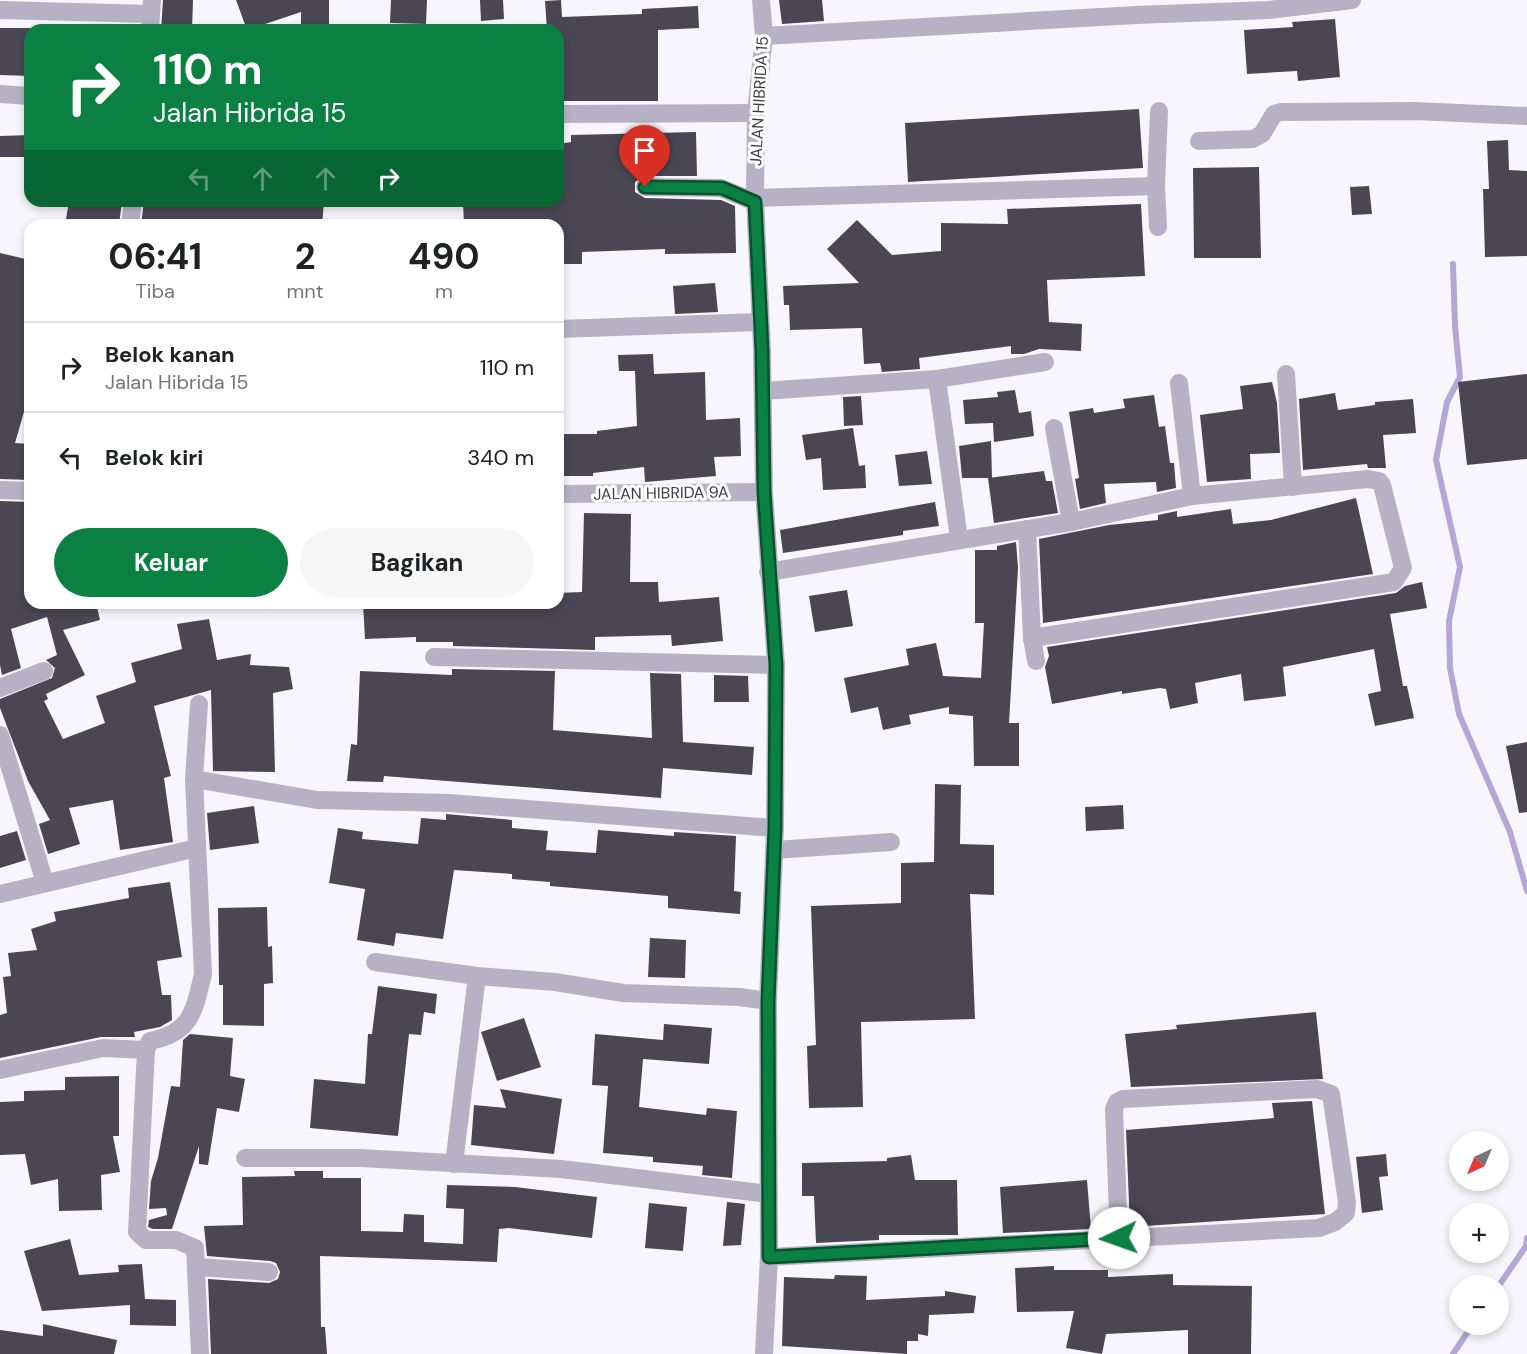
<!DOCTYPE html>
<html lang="id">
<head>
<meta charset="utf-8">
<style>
  :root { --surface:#fff; --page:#f6f6f6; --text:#202124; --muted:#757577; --line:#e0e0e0; --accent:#0b8043 }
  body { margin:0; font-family:"DM Sans",sans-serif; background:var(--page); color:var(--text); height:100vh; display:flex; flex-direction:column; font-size:22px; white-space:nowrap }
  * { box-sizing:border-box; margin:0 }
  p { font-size:20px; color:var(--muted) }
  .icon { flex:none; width:33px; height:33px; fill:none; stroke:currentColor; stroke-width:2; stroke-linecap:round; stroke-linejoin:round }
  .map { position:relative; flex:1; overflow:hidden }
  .drawer { position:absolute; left:24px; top:219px; width:540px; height:390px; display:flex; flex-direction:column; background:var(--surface); border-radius:18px; box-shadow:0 3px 9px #0003 }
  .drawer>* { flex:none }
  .guide { position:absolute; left:24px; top:24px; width:540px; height:183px; border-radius:18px; box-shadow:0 3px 9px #0003; background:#0b8043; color:#fff; overflow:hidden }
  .needle { width:39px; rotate:224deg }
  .fabs { position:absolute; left:1449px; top:1131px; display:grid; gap:12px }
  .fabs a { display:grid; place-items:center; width:60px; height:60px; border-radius:50%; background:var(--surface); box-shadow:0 3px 9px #0003; font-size:30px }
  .pin { position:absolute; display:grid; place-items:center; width:51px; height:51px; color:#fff; margin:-62px -26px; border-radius:50% 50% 50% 0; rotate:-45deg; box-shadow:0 0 6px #0007 }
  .pin .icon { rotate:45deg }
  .me { position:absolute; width:66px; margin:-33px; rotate:267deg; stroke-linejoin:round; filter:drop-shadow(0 0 4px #0008) }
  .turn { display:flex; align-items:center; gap:21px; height:126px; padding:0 30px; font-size:27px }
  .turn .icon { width:78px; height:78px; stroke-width:2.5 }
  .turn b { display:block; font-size:42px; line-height:51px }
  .lanes { display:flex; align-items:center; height:57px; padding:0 30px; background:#0003; justify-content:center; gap:30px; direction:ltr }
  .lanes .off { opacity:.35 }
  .eta { display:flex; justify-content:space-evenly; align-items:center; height:102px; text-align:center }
  .eta b { font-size:36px; font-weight:700; line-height:42px }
  .action { display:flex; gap:12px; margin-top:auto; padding:12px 30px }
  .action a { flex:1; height:69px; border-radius:36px; background:var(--accent); color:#fff; font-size:24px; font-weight:700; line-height:69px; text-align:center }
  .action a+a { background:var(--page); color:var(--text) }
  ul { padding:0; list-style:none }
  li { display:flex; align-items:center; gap:18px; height:90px; padding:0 30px; border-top:2px solid var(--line) }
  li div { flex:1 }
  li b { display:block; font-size:22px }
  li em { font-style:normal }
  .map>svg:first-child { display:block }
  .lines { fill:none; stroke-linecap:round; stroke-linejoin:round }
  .stream { stroke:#b4a6d5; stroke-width:6 }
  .building { fill:#4a4653 }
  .minor { stroke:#b7b1c6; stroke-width:18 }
  .route-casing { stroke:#07532c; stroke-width:15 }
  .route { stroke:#0b8043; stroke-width:10 }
  .labels { text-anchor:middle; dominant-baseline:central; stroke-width:6; stroke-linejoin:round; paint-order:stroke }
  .street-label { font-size:16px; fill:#3d3b42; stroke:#fff }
</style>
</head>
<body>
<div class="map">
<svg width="1527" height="1354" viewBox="0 0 1527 1354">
  <rect width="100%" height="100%" fill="#f8f6fd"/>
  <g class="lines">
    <g class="stream">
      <path d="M 1453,264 L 1455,326 L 1460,377 L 1447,402 L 1436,460 L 1460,567 L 1449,621 L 1450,668 L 1459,714 L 1510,832 L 1527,891"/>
      <path d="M 1498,1287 L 1526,1246 L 1527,1238"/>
      <path d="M 1453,1354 L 1473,1324"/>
    </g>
  </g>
  <g class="building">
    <path d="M 163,0 L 193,0 L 192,30 L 161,30 Z"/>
    <path d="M 236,0 L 329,0 L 329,26 L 301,25 L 301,12 L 247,30 Z"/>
    <path d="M 391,0 L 427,0 L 426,24 L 390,23 Z"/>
    <path d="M 480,0 L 503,0 L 504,19 L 481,21 Z"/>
    <path d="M 561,0 L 562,17 L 642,14 L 642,9 L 698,6 L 699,28 L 658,30 L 658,101 L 558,101 L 558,30 L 547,30 L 545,1 Z"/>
    <path d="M 779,0 L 822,0 L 824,21 L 782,24 Z"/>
    <path d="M 1335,19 L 1340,77 L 1298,81 L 1297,71 L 1247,74 L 1244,30 L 1293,27 L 1292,22 Z"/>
    <path d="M 0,28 L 30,28 L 30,76 L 0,75 Z"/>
    <path d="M 1139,109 L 1143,168 L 908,182 L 905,123 Z"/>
    <path d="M 696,132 L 697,176 L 645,176 L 635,182 L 635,192 L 645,198 L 721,200 L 735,206 L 736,253 L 665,254 L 665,249 L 582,252 L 582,264 L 558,264 L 558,225 L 464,225 L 463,201 L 558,201 L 558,144 L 571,142 L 571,135 Z"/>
    <path d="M 30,135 L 30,157 L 0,157 L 0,136 Z"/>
    <path d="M 1508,140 L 1509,170 L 1527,171 L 1527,256 L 1485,257 L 1483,189 L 1489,189 L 1487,141 Z"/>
    <path d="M 1259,167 L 1261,258 L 1194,258 L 1193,168 Z"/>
    <path d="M 1369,186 L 1372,214 L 1352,215 L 1350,187 Z"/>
    <path d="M 69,201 L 122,201 L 119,225 L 65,225 Z"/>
    <path d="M 144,201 L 324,202 L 322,225 L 141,225 Z"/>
    <path d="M 1141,204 L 1145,276 L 1047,280 L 1049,322 L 1082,324 L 1081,351 L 1039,349 L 1024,354 L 1011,354 L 1011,346 L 919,358 L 920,369 L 882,372 L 880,363 L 864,364 L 862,328 L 790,330 L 789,305 L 784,305 L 783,286 L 859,283 L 827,249 L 857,220 L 892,255 L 941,251 L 941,223 L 1008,224 L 1007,209 Z"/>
    <path d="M 0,253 L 30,260 L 30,391 L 15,443 L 30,444 L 30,480 L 0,479 Z"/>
    <path d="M 715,283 L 718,312 L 675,314 L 673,286 Z"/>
    <path d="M 653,354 L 654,374 L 705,372 L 706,420 L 740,418 L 741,456 L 714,457 L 716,476 L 645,482 L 644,467 L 593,473 L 593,476 L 558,476 L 558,434 L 597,434 L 597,431 L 637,426 L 635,371 L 619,371 L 618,355 Z"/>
    <path d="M 1527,374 L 1527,459 L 1467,465 L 1458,382 Z"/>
    <path d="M 1272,382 L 1277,403 L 1280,453 L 1250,454 L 1251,479 L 1207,482 L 1200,415 L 1243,409 L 1240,386 Z"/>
    <path d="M 1015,390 L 1019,413 L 1031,411 L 1034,436 L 994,442 L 993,423 L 965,424 L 963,400 L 998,397 L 997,392 Z"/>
    <path d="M 1335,393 L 1338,410 L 1375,405 L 1375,402 L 1413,399 L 1416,433 L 1383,435 L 1386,468 L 1368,468 L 1367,464 L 1303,470 L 1299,399 Z"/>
    <path d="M 1154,395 L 1159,427 L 1165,426 L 1170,463 L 1174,463 L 1176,488 L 1157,492 L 1156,482 L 1104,484 L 1106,503 L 1080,509 L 1075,479 L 1079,478 L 1069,412 L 1093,408 L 1094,413 L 1125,408 L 1123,399 Z"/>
    <path d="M 861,396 L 863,425 L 844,426 L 843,397 Z"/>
    <path d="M 853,428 L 859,466 L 865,465 L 866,488 L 823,490 L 821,458 L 806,460 L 802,435 Z"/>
    <path d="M 991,441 L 992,478 L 962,478 L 959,446 Z"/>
    <path d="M 927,451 L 932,484 L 899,486 L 895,455 Z"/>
    <path d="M 1044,471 L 1046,481 L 1052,481 L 1058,513 L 994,523 L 988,478 Z"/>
    <path d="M 1356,498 L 1373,574 L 1043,623 L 1039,539 L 1109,525 L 1158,520 L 1158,515 L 1177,511 L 1177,517 L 1231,509 L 1233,524 L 1271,520 Z"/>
    <path d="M 0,501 L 30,502 L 30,603 L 96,603 L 100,620 L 63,630 L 85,675 L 46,694 L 48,699 L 44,701 L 63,739 L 105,723 L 96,696 L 136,682 L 131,663 L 182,649 L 177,624 L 209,619 L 217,660 L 251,654 L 250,665 L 289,667 L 293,689 L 273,693 L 275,772 L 213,771 L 211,690 L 154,706 L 171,776 L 164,778 L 173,842 L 120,850 L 113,800 L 69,808 L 80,844 L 48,854 L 39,824 L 50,820 L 28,781 L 0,708 L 0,699 L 52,678 L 55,668 L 46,660 L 57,655 L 47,617 L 11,629 L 21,668 L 2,675 L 0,665 Z"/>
    <path d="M 935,502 L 939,526 L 903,531 L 903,535 L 783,553 L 780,530 Z"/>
    <path d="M 584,513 L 631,514 L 630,582 L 658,582 L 659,602 L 719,597 L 723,641 L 672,646 L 671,635 L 595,637 L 595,650 L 453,646 L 453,642 L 416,642 L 416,637 L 365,639 L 363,603 L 558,603 L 558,593 L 582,592 Z"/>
    <path d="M 1016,542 L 1018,568 L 1009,723 L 1019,723 L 1019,766 L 974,766 L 973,716 L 949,714 L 949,707 L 909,715 L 911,724 L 883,730 L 878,707 L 851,713 L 844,678 L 909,665 L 906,649 L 936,643 L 943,676 L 981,678 L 984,623 L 975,623 L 975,550 L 997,550 L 997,546 Z"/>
    <path d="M 1422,582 L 1427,608 L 1390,614 L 1403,686 L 1407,686 L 1414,718 L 1375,726 L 1368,694 L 1381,691 L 1374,649 L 1283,667 L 1286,696 L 1244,701 L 1241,674 L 1195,683 L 1198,703 L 1170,709 L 1166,689 L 1160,688 L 1122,694 L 1122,691 L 1052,704 L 1045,667 L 1049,656 L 1047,647 L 1396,593 L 1405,586 Z"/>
    <path d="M 847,590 L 853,626 L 815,632 L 809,596 Z"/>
    <path d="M 452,669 L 555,671 L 553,730 L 652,738 L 650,673 L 681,674 L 683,742 L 754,747 L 752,775 L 663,768 L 661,798 L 384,776 L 383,782 L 347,781 L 351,744 L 357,745 L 360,671 L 452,675 Z"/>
    <path d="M 714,675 L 748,676 L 749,702 L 714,702 Z"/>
    <path d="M 1527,742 L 1527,812 L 1519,813 L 1506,746 Z"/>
    <path d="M 935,784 L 961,785 L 960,844 L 994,845 L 994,895 L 970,894 L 975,1019 L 861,1022 L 863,1107 L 809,1108 L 807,1046 L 816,1045 L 811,906 L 901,903 L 901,863 L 934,862 Z"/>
    <path d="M 1123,805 L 1124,829 L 1086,831 L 1085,807 Z"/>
    <path d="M 254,806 L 259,843 L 210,850 L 207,813 Z"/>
    <path d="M 446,814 L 512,820 L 512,828 L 548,831 L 546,850 L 596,853 L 598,830 L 674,836 L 674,832 L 736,836 L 734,891 L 741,892 L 740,914 L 668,908 L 668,896 L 550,886 L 550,882 L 512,879 L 512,874 L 454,870 L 443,939 L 396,933 L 394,946 L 357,940 L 365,889 L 329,883 L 338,828 L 363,832 L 362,839 L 418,844 L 421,818 L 446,820 Z"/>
    <path d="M 17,831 L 26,860 L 0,868 L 0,836 Z"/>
    <path d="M 170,882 L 182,957 L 157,961 L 162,995 L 171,995 L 172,1020 L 160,1027 L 134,1032 L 135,1037 L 101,1037 L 0,1058 L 0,1015 L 7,1013 L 3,977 L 11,976 L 8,953 L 37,950 L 31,929 L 56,921 L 54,912 L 129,898 L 128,888 Z"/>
    <path d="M 267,907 L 268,947 L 272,946 L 273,983 L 264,984 L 264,1026 L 223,1025 L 223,985 L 219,985 L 218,908 Z"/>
    <path d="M 650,938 L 686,940 L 685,978 L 648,977 Z"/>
    <path d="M 378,986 L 437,994 L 435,1014 L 424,1012 L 421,1035 L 409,1034 L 398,1136 L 310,1128 L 314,1079 L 365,1084 L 368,1034 L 372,1034 Z"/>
    <path d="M 1316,1012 L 1323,1079 L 1131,1087 L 1125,1034 L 1177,1029 L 1176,1025 Z"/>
    <path d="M 524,1018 L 541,1067 L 497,1081 L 481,1032 Z"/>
    <path d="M 664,1024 L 712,1028 L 709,1064 L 643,1059 L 639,1107 L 706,1115 L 707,1108 L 737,1111 L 732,1178 L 702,1175 L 703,1166 L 653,1162 L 653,1157 L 603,1153 L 608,1086 L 592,1085 L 595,1034 L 663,1040 Z"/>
    <path d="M 190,1034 L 233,1038 L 230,1076 L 245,1079 L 239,1112 L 217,1108 L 208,1165 L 199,1164 L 199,1146 L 172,1229 L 153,1229 L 148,1227 L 149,1220 L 167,1215 L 166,1208 L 149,1209 L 151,1181 L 158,1158 L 171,1086 L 180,1087 L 183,1040 Z"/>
    <path d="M 119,1076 L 119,1136 L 113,1136 L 120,1172 L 101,1175 L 102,1210 L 59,1211 L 58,1179 L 31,1185 L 25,1154 L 0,1155 L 0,1102 L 24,1101 L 24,1091 L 65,1090 L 65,1077 Z"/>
    <path d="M 500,1089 L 562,1099 L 554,1154 L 471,1145 L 474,1105 L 506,1108 Z"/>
    <path d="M 1312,1101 L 1325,1214 L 1130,1227 L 1126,1130 L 1274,1118 L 1272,1103 Z"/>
    <path d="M 1386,1154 L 1388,1176 L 1379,1177 L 1383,1210 L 1362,1213 L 1356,1157 Z"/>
    <path d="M 911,1155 L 915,1180 L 957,1180 L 958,1235 L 879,1235 L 879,1240 L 816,1243 L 814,1196 L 802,1196 L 802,1163 L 887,1161 L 887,1158 Z"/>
    <path d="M 294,1171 L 323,1171 L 323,1178 L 361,1178 L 361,1231 L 403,1232 L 404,1214 L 424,1215 L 424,1242 L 463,1244 L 464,1209 L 446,1208 L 447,1185 L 515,1187 L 597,1197 L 592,1238 L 509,1228 L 499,1229 L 497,1262 L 320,1256 L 321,1327 L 325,1327 L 327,1354 L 211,1354 L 208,1279 L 269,1283 L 278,1279 L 280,1272 L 276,1263 L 270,1261 L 207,1256 L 204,1226 L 243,1225 L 242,1177 L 295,1176 Z"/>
    <path d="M 1087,1180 L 1091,1229 L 1003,1233 L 1000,1187 Z"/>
    <path d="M 727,1202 L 745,1204 L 741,1245 L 723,1246 Z"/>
    <path d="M 649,1203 L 687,1207 L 683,1251 L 645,1248 Z"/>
    <path d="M 70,1239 L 79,1275 L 119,1272 L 118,1265 L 142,1264 L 145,1299 L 176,1300 L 176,1326 L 130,1325 L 130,1305 L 42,1311 L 24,1251 Z"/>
    <path d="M 1054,1266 L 1054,1270 L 1108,1270 L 1108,1277 L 1173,1274 L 1173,1285 L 1252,1286 L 1251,1354 L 1188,1354 L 1188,1330 L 1106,1334 L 1102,1354 L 1066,1348 L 1074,1311 L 1017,1312 L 1015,1268 Z"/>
    <path d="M 835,1275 L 867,1276 L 866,1300 L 945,1296 L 945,1291 L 976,1296 L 974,1313 L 929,1315 L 928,1336 L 918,1334 L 918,1341 L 907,1341 L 907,1354 L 782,1346 L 784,1277 L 834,1279 Z"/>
    <path d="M 43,1324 L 117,1340 L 114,1354 L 0,1354 L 0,1330 L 43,1336 Z"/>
  </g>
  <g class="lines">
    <g class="minor">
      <path d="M 761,0 L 764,36 L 756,113 L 755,198 L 762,350 L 764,492 L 776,665 L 775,828 L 768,1001 L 769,1257 L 764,1354"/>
      <path d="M 0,10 L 151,14"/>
      <path d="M 150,30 L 152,0"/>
      <path d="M 764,36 L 1136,15 L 1269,10 L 1352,0"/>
      <path d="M 0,94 L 30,96"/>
      <path d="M 558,114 L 756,113"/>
      <path d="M 1199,141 L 1253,139 L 1262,134 L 1274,114 L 1281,112 L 1414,111 L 1527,116"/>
      <path d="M 645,187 L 721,188 L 755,202"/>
      <path d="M 755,198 L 1156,186"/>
      <path d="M 130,225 L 133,201"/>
      <path d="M 1158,227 L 1156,186 L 1159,111"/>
      <path d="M 558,329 L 760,322"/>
      <path d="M 1286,374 L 1293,487"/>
      <path d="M 937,379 L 959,539"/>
      <path d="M 1179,383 L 1192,496"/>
      <path d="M 763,391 L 937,379 L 1045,362"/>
      <path d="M 1054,428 L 1071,522"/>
      <path d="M 0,490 L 30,491"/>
      <path d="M 558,494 L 764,492"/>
      <path d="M 1027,529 L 1032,638 L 1036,661"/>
      <path d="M 768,572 L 1071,522 L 1192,496 L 1368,479 L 1379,481 L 1382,485 L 1403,568 L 1394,582 L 1032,638"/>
      <path d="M 434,657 L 776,665"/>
      <path d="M 0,688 L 44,671"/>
      <path d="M 0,735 L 45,883"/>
      <path d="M 194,779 L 317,800 L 449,803 L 775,828"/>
      <path d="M 775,850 L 891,842"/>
      <path d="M 0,894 L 197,848"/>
      <path d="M 375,962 L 477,976 L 555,982 L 623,993 L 739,997 L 768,1001"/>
      <path d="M 146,1050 L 137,1232 L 146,1240 L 176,1240 L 195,1248 L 200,1354"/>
      <path d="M 0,1070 L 103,1048 L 146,1050 L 150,1041 C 191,1033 194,1012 203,974 L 194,779 L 199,704"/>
      <path d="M 245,1158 L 360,1158 L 561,1169 L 769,1194"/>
      <path d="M 454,1164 L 477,976"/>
      <path d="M 769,1257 L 1319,1228 L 1335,1222 L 1346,1213 L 1347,1202 L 1331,1094 L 1317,1089 L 1123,1099 L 1117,1102 L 1114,1109 L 1119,1238"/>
      <path d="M 198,1267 L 269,1272"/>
    </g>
  </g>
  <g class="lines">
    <g class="route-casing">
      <path id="route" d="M 645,187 L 722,188 L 755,202 L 762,350 L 764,492 L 776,665 L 775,828 L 768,1001 L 769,1257 L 1119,1238"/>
    </g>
    <use href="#route" class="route"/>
  </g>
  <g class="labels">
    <g class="street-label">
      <text transform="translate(759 101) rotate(-87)">JALAN HIBRIDA 15</text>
      <text transform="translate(661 493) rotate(-1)">JALAN HIBRIDA 9A</text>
    </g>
  </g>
</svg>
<div class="fabs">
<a><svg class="needle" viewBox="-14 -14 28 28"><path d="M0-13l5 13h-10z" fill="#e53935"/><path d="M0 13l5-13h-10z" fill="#757577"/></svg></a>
<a>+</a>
<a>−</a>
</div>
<div class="pin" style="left:645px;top:187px;background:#d93025"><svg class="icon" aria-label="arrive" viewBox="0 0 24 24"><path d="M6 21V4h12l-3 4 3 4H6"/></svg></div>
<svg class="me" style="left:1119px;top:1238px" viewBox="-20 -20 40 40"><circle r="19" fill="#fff"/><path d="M0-13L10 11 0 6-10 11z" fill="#0b8043"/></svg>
<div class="guide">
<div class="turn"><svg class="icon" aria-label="right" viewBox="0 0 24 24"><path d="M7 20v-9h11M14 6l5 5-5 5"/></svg><div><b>110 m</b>Jalan Hibrida 15</div></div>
<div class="lanes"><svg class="icon off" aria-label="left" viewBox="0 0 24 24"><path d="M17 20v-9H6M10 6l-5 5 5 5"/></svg><svg class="icon off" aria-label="ahead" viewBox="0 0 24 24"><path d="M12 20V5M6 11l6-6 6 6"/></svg><svg class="icon off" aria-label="ahead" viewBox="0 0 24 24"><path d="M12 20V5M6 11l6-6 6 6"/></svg><svg class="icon" aria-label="right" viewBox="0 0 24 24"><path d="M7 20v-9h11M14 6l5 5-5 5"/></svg></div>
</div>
<section class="drawer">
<div class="eta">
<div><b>06:41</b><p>Tiba</p></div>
<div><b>2</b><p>mnt</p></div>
<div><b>490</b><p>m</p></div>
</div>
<ul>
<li><svg class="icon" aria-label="right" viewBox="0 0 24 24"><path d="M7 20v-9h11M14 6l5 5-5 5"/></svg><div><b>Belok kanan</b><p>Jalan Hibrida 15</p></div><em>110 m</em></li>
<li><svg class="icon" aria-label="left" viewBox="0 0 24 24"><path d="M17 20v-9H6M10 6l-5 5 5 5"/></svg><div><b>Belok kiri</b></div><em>340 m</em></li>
</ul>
<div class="action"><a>Keluar</a><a>Bagikan</a></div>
</section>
</div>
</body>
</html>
